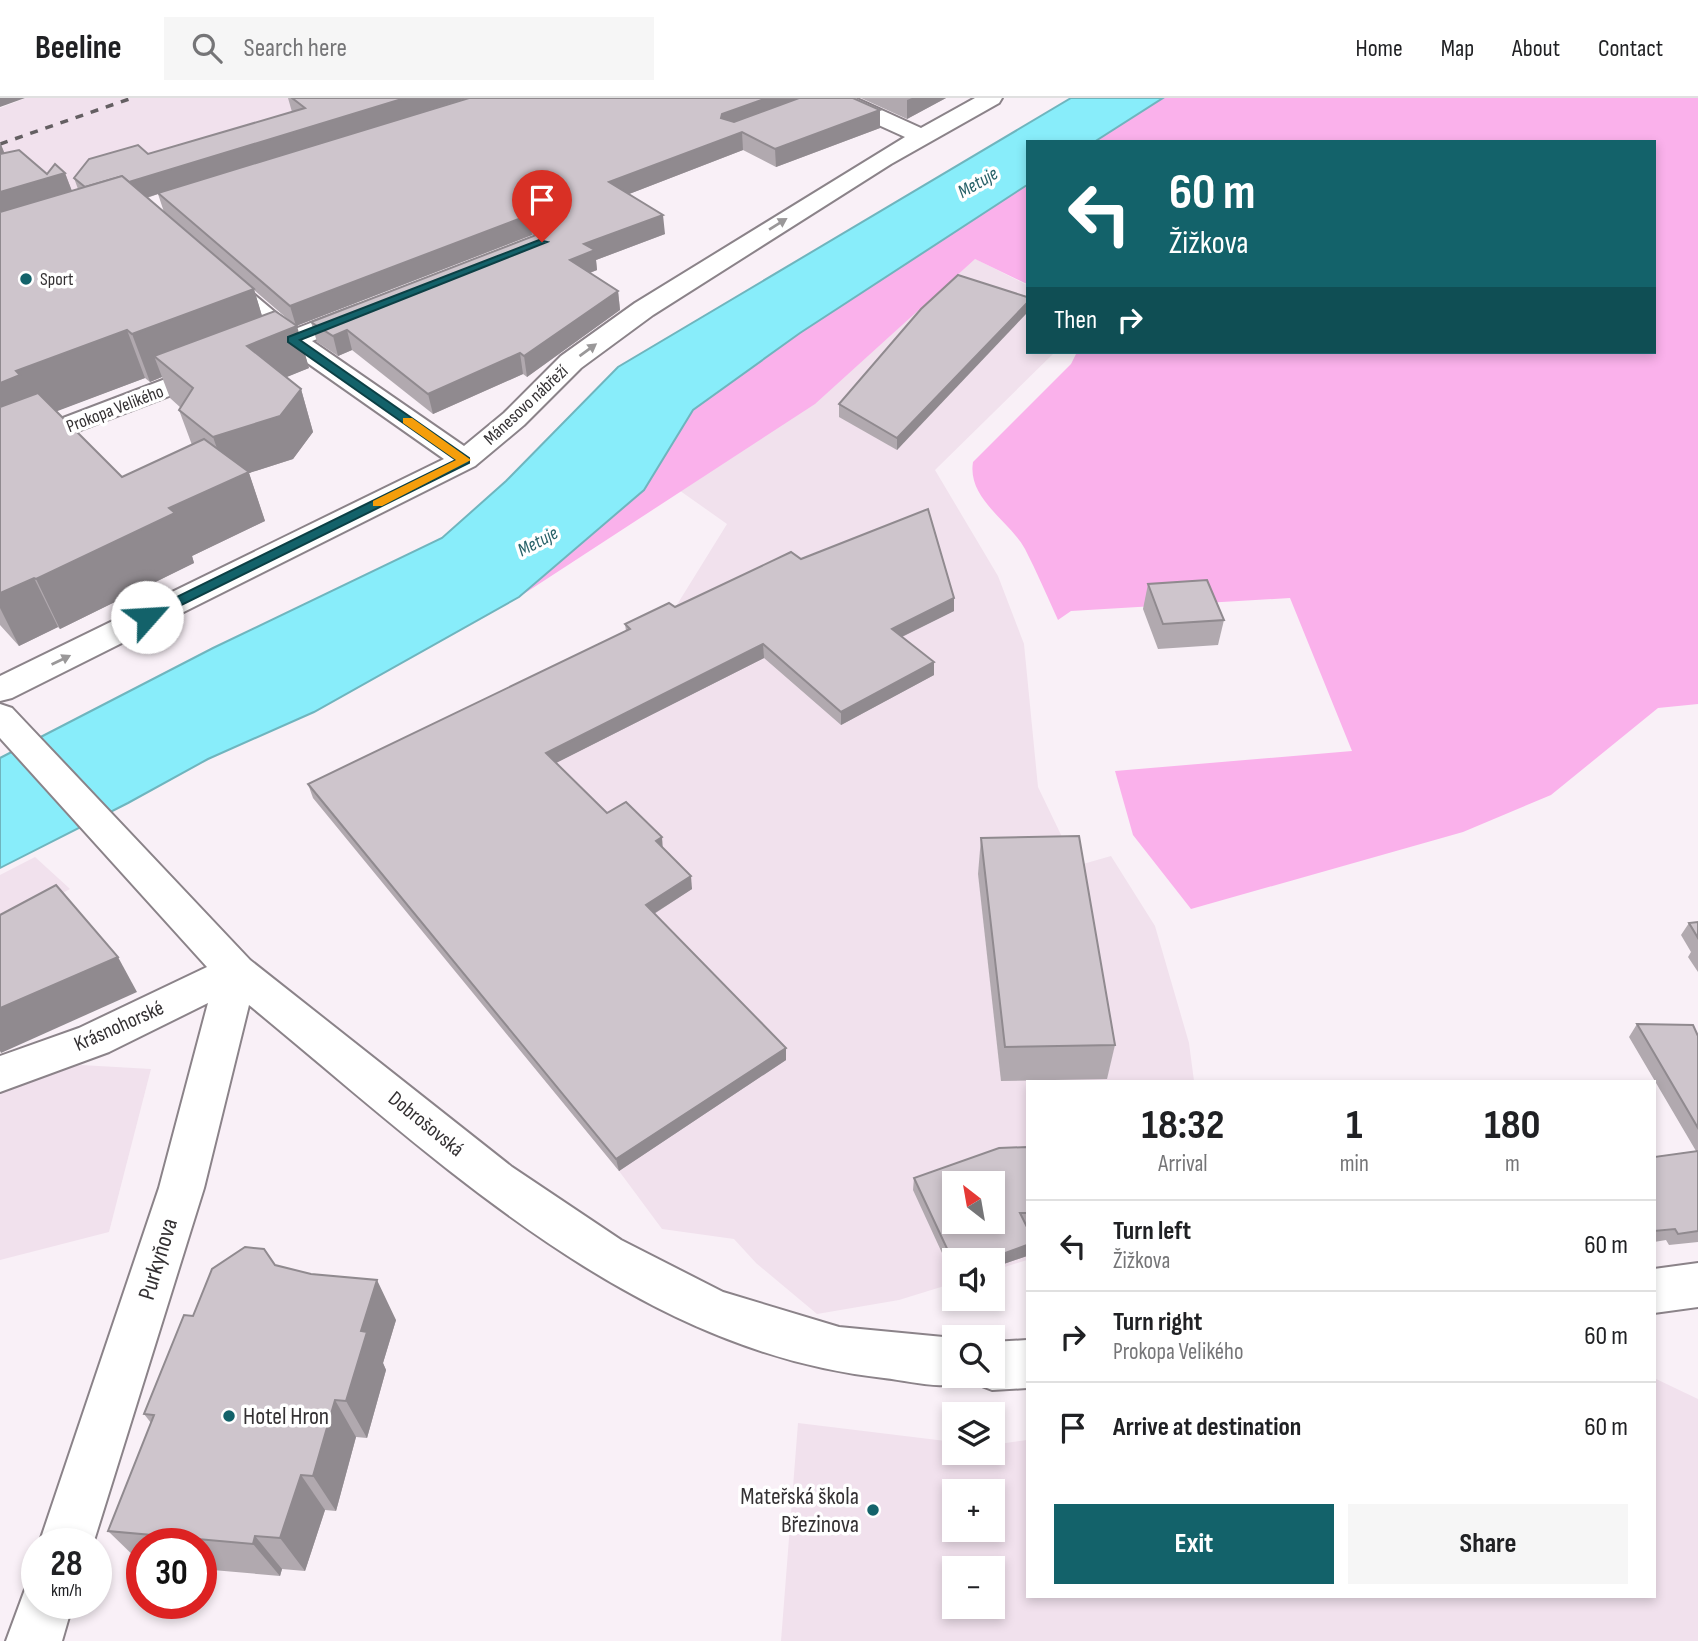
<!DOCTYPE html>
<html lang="en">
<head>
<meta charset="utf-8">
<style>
  :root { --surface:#fff; --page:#f6f6f6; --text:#202124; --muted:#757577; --line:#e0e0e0; --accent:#13626a }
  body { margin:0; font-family:"Sofia Sans Condensed",sans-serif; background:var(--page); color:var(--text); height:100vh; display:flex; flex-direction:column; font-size:26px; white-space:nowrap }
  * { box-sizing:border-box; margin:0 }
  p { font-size:23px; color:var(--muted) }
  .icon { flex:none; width:38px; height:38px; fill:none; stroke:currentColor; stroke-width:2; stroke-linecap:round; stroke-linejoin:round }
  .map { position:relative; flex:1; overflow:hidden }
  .drawer { position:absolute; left:1026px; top:982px; width:630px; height:518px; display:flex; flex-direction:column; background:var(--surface); border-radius:0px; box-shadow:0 4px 10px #0003 }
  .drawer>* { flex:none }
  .hud { position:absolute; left:1026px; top:42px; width:630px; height:214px; border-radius:0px; box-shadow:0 4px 10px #0003; background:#13626a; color:#fff; overflow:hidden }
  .needle { width:46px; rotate:329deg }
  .tools { position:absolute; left:942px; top:1073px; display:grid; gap:14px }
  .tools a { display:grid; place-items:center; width:63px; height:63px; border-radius:0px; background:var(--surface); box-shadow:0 4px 10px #0003; font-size:35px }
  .speed { position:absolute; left:21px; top:1430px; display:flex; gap:14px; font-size:35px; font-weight:700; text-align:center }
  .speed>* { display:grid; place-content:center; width:91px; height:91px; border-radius:50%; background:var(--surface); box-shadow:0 4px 10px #0003; line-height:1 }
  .speed small { font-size:18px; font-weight:400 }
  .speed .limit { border:10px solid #d22; background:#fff; color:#111 }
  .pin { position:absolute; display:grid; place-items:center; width:60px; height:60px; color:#fff; margin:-72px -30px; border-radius:50% 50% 50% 0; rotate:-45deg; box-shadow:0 0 7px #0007 }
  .pin .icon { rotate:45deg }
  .me { position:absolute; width:77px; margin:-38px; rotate:64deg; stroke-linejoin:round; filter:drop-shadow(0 0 5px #0008) }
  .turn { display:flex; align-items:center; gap:24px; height:147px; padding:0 28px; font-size:32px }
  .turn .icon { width:91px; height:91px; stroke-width:2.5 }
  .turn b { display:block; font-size:49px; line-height:60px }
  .then { display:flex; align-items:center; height:66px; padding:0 28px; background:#0003; gap:14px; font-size:26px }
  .eta { display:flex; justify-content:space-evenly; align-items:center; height:119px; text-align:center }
  .eta b { font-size:42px; font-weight:700; line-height:49px }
  .cta { display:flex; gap:14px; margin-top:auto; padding:14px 28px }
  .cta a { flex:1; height:80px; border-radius:0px; background:var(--accent); color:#fff; font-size:28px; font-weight:700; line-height:80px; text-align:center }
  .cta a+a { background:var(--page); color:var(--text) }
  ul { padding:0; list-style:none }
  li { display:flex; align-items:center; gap:21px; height:91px; padding:0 28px; border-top:2px solid var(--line) }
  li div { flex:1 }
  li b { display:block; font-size:26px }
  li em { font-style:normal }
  header { display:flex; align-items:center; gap:42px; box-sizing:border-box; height:98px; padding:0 35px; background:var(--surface); border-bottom:2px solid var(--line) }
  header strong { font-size:33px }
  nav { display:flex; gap:38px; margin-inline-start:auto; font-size:24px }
  .search { width:490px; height:63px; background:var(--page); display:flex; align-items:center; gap:18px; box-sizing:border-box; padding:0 24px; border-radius:0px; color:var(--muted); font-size:26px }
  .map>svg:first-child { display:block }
  .built { fill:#f1e1ed; fill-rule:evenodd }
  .green { fill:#fab1eb }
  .water { fill:#88edfa; stroke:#6fb5be; stroke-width:2 }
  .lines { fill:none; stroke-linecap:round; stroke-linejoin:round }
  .street-casing { stroke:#8b8389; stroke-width:4 }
  .street { fill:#fff; fill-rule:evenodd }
  .rail { stroke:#645f62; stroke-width:3.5; stroke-dasharray:8 8; stroke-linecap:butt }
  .wall { fill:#b1a9af; fill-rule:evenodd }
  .shaded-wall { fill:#908a8f }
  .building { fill:#cec5cc; stroke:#908a8f; stroke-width:2; fill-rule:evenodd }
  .oneway { fill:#9a9899 }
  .route { fill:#13626a; stroke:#0c4045; stroke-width:2 }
  .slow { fill:#f59e0b }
  .poi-dot { fill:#13626a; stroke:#fff; stroke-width:2.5 }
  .labels { text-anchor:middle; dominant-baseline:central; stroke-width:7; stroke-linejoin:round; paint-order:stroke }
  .far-poi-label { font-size:18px; fill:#343133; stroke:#fff; text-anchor:start }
  .far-street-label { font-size:18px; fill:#343133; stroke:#fff }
  .far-water-label { font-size:19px; font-style:italic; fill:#276168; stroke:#fff }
  .street-label { font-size:21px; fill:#343133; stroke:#fff }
  .near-street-label { font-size:24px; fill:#343133; stroke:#fff }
  .near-poi-label { font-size:24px; fill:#343133; stroke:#fff; text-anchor:start }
</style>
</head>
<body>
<header>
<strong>Beeline</strong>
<div class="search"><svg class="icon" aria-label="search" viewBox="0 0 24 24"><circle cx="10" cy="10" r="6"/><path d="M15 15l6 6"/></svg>Search here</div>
<nav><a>Home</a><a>Map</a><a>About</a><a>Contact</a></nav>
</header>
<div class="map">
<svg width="1698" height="1543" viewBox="0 0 1698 1543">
  <rect width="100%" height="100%" fill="#f9f0f7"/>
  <g class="built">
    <path d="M 26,0 L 456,0 L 74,115 L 0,60 L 0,10 Z"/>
    <path d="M 940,143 L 1027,187 L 1027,254 L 1055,254 L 935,372 L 998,478 L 1024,546 L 1038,689 L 1076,768 L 1111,758 L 1155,828 L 1189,945 L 1194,983 L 1027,984 L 1027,1162 L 992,1173 L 992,1162 L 954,1162 L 954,1185 L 899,1202 L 817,1216 L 756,1165 L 734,1141 L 662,1131 L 619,1073 L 313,700 L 670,518 L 727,426 L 669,385 ZM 954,1085 L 992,1085 L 992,1124 L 954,1124 Z"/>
    <path d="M 35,759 L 70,791 L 0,828 L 0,777 Z"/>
    <path d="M 81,967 L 151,971 L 109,1134 L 0,1162 L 0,986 Z"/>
    <path d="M 1654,1280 L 1698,1301 L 1698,1543 L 781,1543 L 798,1325 L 954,1344 L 954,1354 L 992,1354 L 992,1347 L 1027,1342 L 1027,1498 L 1654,1498 ZM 954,1393 L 992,1393 L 992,1432 L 954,1432 ZM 954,1470 L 992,1470 L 992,1508 L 954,1508 Z"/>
  </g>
  <g class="green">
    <path d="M 1163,0 L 1698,0 L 1698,606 L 1658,610 L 1551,697 L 1463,734 L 1191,811 L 1133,737 L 1115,673 L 1352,653 L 1290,500 L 1071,513 L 1058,522 C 1047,498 1037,474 1025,451 C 1009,422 967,401 973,364 L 1071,266 L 1077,254 L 1654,254 L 1654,44 L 1094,44 Z"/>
    <path d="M 1027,87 L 1027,186 L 975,161 L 815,306 L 519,499 L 644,392 L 693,312 L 800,235 Z"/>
  </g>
  <path class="water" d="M 1071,0 L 1163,0 L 1094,44 L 1027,44 L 1027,87 L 800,235 L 693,312 L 644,392 L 519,499 L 314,614 L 208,661 L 128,705 L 0,770 L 0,660 L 213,550 L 442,440 L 506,383 L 618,269 Z"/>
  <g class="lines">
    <g class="street-casing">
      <g id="street">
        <path d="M 827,0 L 855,0 L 921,30 L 975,0 L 1002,0 L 999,5 L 891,66 L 653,217 L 581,270 L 524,327 L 475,368 L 12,600 L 0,603 L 0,578 L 444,361 L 289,252 L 0,363 L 0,344 L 273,240 L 213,187 L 209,182 L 213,177 L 222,174 L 231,177 L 295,231 L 355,208 L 364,206 L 373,208 L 377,214 L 373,220 L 312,243 L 464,348 L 504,315 L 561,258 L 635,205 L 905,39 L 830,5 Z"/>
        <path d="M 0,606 L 12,610 L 250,862 L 512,1069 L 621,1142 L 723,1194 L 839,1229 L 954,1240 L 954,1278 L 992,1278 L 992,1244 L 1027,1242 L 1027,1290 L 992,1292 L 974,1285 L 972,1279 C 949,1295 911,1283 884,1280 C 632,1253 437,1061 249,907 L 204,1090 L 93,1446 L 39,1446 L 159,1090 L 208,905 L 109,954 L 0,994 L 0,958 L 79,930 L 207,869 L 0,640 Z"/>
        <path d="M 1698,1165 L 1698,1209 L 1654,1215 L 1654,1171 Z"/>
        <path d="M 37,1481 L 37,1505 L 73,1505 L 62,1543 L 6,1543 L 27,1486 Z"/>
      </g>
    </g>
    <use href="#street" class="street"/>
    <path class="rail" d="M 0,46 L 132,0"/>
  </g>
  <g class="wall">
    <path d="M 288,0 L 467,0 L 322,45 L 880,30 L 776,69 L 743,52 L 629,96 L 665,136 L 596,162 L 597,172 L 590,175 L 618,193 L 620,212 L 527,279 L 523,276 L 433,316 L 352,252 L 338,258 L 317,244 L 311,224 L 537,137 L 532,137 L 296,228 L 309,270 L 286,279 L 301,291 L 313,334 L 293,361 L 249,375 L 265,423 L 192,458 L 194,465 L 60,531 L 58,529 L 19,548 L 0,527 L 0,44 L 4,55 L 47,76 L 65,75 L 72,93 L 78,91 L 74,80 L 148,56 L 292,14 ZM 158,96 L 164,114 L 147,100 ZM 254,192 L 290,223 L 262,218 ZM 162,279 L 170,300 L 181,310 L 179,312 L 192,347 L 122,379 L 56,313 L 145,280 L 150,284 Z"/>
    <path d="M 861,0 L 946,0 L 907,21 Z"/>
    <path d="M 1027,199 L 897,352 L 839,319 L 839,306 Z"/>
    <path d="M 801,461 L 954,500 L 954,513 L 902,539 L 934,564 L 934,577 L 841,627 L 764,560 L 556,665 L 607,715 L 663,750 L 692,791 L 654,816 L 786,962 L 619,1073 L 313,700 L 308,686 L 626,533 L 625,526 L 675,509 Z"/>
    <path d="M 1148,486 L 1224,522 L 1218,547 L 1158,551 L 1143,511 Z"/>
    <path d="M 981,740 L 1115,947 L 1107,981 L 1001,983 L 978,776 Z"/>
    <path d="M 1698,824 L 1698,874 L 1688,859 L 1691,854 L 1681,837 L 1689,825 Z"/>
    <path d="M 1637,926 L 1698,938 L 1698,1144 L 1669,1147 L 1666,1142 L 1654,1144 L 1654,1059 L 1696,1053 L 1629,939 Z"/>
    <path d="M 1027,1049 L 1027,1126 L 1026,1126 L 1027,1158 L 992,1170 L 992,1162 L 954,1162 L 954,1171 L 948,1168 L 913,1092 L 914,1080 Z"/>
    <path d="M 275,1167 L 396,1222 L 383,1265 L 386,1272 L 367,1340 L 356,1339 L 336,1413 L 325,1412 L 305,1473 L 282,1471 L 280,1478 L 201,1471 L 201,1446 L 142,1446 L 142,1466 L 141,1465 L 108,1433 L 151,1325 L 144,1316 L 193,1218 Z"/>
  </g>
  <g class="shaded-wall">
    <path d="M 0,0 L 25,0 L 0,9 Z"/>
    <path d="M 405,0 L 467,0 L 100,114 L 93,95 Z"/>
    <path d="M 767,0 L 816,0 L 723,35 L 721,20 L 722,16 Z"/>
    <path d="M 912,0 L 946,0 L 907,21 L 907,2 Z"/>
    <path d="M 880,12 L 880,30 L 776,69 L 775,51 Z"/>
    <path d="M 742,34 L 743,52 L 611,103 L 609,84 Z"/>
    <path d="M 0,44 L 17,86 L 0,92 Z"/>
    <path d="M 65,75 L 82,120 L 0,145 L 0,94 Z"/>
    <path d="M 529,117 L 532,137 L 296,228 L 290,208 Z"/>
    <path d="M 663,117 L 665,136 L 596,162 L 597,172 L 573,181 L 570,162 L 584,146 Z"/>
    <path d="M 254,191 L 268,238 L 154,258 L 162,279 L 150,284 L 132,236 Z"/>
    <path d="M 618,193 L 620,212 L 527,279 L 524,258 Z"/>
    <path d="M 1027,205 L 1027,215 L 897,352 L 897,340 Z"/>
    <path d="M 297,228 L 309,270 L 260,290 L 247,248 Z"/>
    <path d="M 127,232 L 145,280 L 39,320 L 0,342 L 0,285 L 16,273 Z"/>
    <path d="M 347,232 L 352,252 L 338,258 L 333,238 Z"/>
    <path d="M 520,255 L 523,276 L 433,316 L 428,296 Z"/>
    <path d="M 301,291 L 313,334 L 293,361 L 249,375 L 265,423 L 192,458 L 194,465 L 60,531 L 36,481 L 169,410 L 228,382 L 213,339 Z"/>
    <path d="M 34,480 L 58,529 L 19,548 L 0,510 L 0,495 Z"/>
    <path d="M 954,500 L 954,513 L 891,544 L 892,531 Z"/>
    <path d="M 763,546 L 764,560 L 548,669 L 546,655 Z"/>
    <path d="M 934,564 L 934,577 L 841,627 L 841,614 Z"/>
    <path d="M 662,739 L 663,753 L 656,743 Z"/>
    <path d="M 691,778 L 692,791 L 647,820 L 646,807 Z"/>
    <path d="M 118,859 L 137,894 L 1,955 L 0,953 L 0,910 Z"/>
    <path d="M 786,950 L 786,962 L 619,1073 L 616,1061 Z"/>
    <path d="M 1027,1147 L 1027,1158 L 992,1170 L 992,1162 L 986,1162 Z"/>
    <path d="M 377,1182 L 396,1222 L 383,1265 L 386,1272 L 367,1340 L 346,1303 L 361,1233 Z"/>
    <path d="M 335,1302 L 356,1339 L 336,1413 L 313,1378 Z"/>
    <path d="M 301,1377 L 325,1412 L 305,1473 L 280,1440 Z"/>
    <path d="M 255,1438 L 282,1471 L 280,1478 L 253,1446 Z"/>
  </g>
  <g class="building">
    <path d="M 292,0 L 405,0 L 129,84 L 122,78 L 85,89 L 74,80 L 89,61 L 138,47 L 148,56 L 305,10 Z"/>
    <path d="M 469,0 L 767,0 L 722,16 L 721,20 L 734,24 L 799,0 L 853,0 L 880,12 L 775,51 L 742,34 L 609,84 L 663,117 L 584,146 L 595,152 L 570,162 L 618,193 L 524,258 L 520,255 L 428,296 L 347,232 L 333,238 L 311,224 L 549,132 L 553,123 L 549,117 L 529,117 L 290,208 L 158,95 Z"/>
    <path d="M 19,52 L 47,76 L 55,66 L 65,75 L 0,94 L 0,56 Z"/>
    <path d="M 122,78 L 254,191 L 132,236 L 127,232 L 16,273 L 20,277 L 0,285 L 0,114 Z"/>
    <path d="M 958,177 L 1027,199 L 1027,205 L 897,340 L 839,306 L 921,211 Z"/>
    <path d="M 275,213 L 297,228 L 247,248 L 301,291 L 280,318 L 213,339 L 179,312 L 193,290 L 154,258 Z"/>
    <path d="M 38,295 L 122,379 L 204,341 L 249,374 L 169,410 L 175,415 L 36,481 L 34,480 L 0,495 L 0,309 Z"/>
    <path d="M 928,411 L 954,500 L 892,531 L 934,564 L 841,614 L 763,546 L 546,655 L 607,715 L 626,704 L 662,739 L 656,743 L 691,778 L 646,807 L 786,950 L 616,1061 L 308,686 L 630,531 L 625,526 L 669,505 L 675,509 L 791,454 L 801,461 Z"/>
    <path d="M 1207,482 L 1224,522 L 1163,526 L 1148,486 Z"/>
    <path d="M 1079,738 L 1115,947 L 1005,949 L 981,740 Z"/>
    <path d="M 56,787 L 118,859 L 0,910 L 0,817 Z"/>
    <path d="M 1698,824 L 1698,840 L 1689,825 Z"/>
    <path d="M 1637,926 L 1693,927 L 1698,938 L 1698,1030 Z"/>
    <path d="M 1027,1049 L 1027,1115 L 1020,1115 L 1027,1129 L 1027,1147 L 986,1162 L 960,1162 L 950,1157 L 914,1080 L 999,1050 ZM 954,1085 L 992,1085 L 992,1124 L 954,1124 Z"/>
    <path d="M 1698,1053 L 1698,1133 L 1678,1136 L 1675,1131 L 1654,1133 L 1654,1059 Z"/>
    <path d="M 245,1149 L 264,1151 L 275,1167 L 311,1176 L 377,1182 L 361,1233 L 367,1234 L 346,1303 L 335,1302 L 313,1378 L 301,1377 L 280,1440 L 255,1438 L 253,1446 L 108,1433 L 154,1317 L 144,1316 L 184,1217 L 193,1218 L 212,1171 Z"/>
  </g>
  <defs><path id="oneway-solid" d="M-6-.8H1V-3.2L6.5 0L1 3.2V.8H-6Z" transform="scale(1.75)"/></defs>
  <g class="oneway">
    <use href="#oneway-solid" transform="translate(778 126) rotate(-32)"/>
    <use href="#oneway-solid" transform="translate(588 252) rotate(-36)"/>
    <use href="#oneway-solid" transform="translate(61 562) rotate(-26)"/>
  </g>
  <path class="route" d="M 539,142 L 547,144 L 300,242 L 469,360 L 469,365 L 151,522 L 142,522 L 142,516 L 456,362 L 288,244 L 288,239 Z"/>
  <path class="slow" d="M 403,320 L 412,320 L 471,362 L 382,408 L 373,408 L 373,403 L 456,362 L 403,325 Z"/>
  <g class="poi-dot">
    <circle cx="26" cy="181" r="7"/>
    <circle cx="229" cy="1318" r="7"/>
    <circle cx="873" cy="1412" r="7"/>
  </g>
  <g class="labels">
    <g class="far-poi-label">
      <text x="40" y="181">Sport</text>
    </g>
    <g class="far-street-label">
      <text transform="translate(526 307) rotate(-43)">Mánesovo nábřeží</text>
      <text transform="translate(115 311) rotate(-21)">Prokopa Velikého</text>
    </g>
    <g class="far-water-label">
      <text transform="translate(978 85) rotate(-30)">Metuje</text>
      <text transform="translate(538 444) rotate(-28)">Metuje</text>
    </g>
    <g class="street-label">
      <text transform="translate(119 928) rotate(-24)">Krásnohorské</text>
      <text transform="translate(426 1026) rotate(39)">Dobrošovská</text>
    </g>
    <g class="near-street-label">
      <text transform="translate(158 1161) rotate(-73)">Purkyňova</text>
    </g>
    <g class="near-poi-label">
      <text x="243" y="1318">Hotel Hron</text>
      <text x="859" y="1398" text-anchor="end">Mateřská škola<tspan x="859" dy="28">Březinova</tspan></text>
    </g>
  </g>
</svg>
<div class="tools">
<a><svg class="needle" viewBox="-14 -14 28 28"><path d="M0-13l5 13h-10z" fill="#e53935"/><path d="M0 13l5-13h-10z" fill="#757577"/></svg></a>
<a><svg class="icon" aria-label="sound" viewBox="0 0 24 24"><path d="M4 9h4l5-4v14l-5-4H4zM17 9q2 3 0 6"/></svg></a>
<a><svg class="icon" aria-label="search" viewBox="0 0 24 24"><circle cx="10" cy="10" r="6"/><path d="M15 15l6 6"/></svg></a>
<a><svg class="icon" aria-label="layers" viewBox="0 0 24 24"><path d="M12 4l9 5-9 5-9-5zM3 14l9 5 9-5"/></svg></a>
<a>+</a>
<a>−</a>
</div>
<div class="speed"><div>28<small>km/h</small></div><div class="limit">30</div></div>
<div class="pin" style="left:542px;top:144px;background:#d93025"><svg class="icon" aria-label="arrive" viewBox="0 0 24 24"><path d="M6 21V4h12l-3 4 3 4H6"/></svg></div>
<svg class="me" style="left:147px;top:519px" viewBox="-20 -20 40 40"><circle r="19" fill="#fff"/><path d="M0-13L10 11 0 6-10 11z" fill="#13626a"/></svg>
<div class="hud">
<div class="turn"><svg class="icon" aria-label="left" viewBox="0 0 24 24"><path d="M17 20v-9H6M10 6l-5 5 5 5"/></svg><div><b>60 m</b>Žižkova</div></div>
<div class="then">Then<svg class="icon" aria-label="right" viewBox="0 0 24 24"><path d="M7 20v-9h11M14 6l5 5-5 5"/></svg></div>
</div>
<section class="drawer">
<div class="eta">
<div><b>18:32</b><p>Arrival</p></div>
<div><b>1</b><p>min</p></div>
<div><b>180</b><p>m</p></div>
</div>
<ul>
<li><svg class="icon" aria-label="left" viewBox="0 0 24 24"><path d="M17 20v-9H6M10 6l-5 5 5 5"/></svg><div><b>Turn left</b><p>Žižkova</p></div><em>60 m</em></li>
<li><svg class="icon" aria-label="right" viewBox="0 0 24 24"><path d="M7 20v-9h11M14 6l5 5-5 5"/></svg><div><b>Turn right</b><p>Prokopa Velikého</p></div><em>60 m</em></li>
<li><svg class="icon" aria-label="arrive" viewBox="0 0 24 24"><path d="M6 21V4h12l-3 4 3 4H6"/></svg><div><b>Arrive at destination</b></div><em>60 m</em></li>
</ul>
<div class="cta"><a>Exit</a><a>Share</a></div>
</section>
</div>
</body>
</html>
